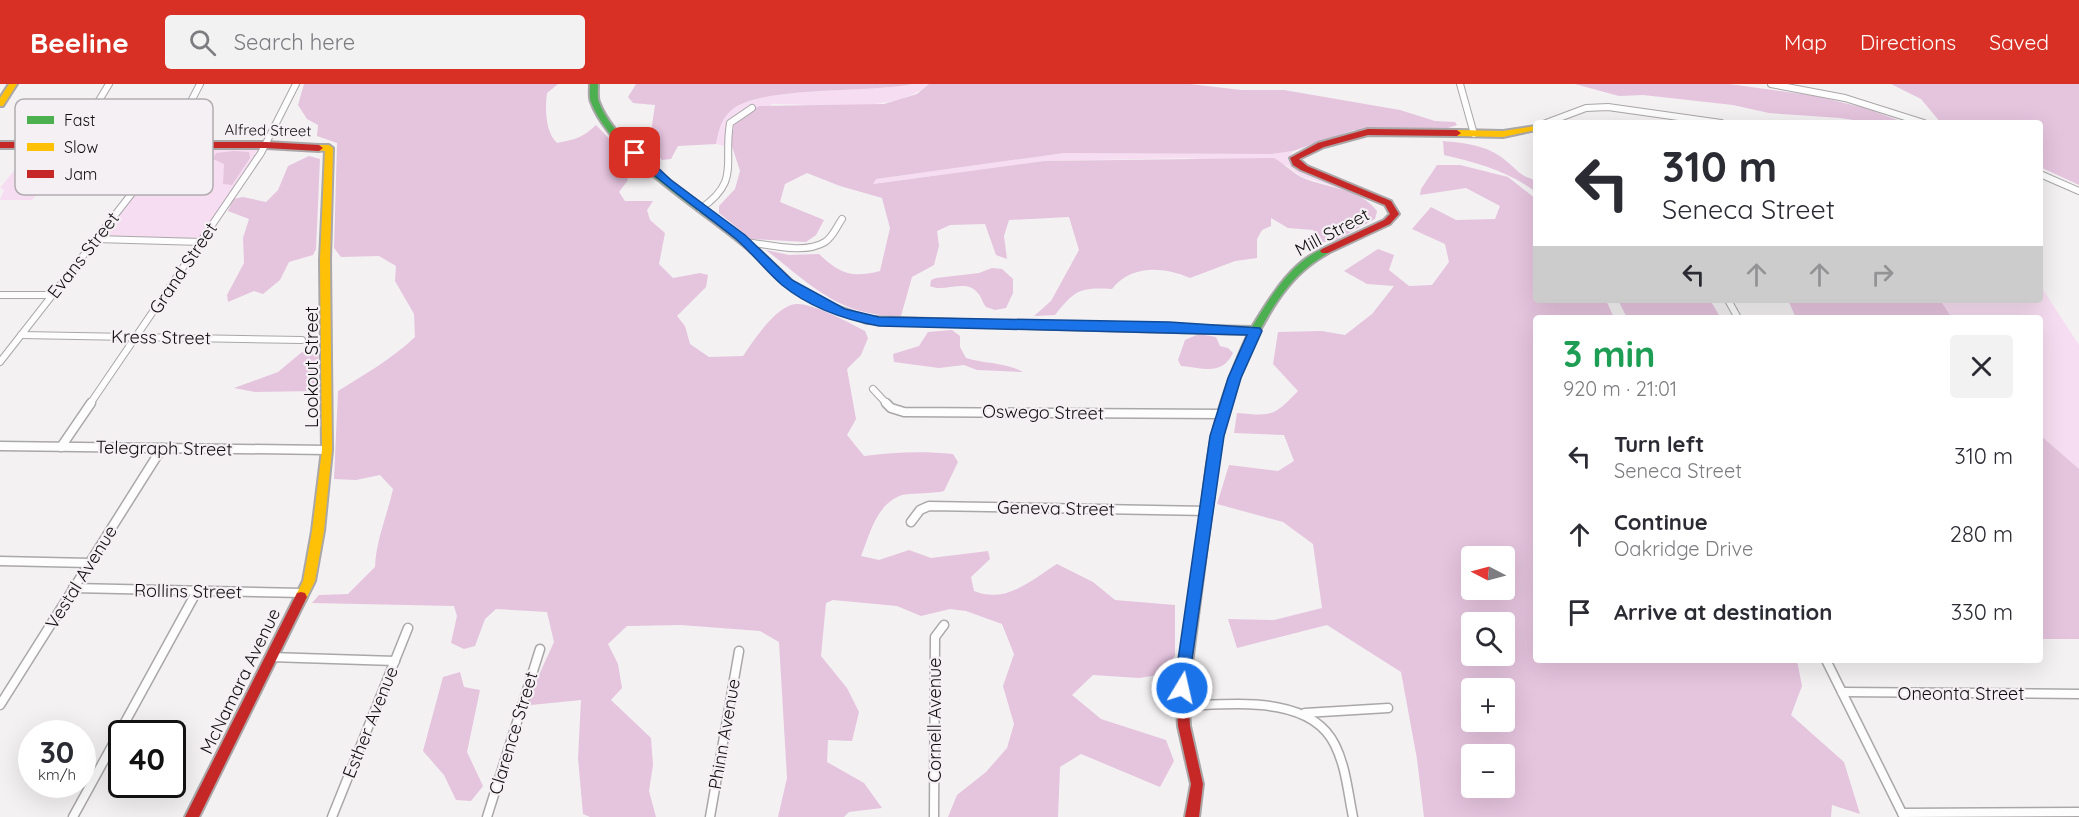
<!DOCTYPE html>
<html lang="en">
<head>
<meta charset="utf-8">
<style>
  :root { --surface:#fff; --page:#f2f2f3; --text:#2b2b33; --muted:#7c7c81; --accent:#d93025 }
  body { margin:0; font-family:Quicksand,sans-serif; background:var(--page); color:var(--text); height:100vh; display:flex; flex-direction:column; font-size:22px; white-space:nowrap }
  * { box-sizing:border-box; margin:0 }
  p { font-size:20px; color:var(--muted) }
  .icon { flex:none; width:33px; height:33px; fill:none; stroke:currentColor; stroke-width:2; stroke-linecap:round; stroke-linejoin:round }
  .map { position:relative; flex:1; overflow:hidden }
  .sheet { position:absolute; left:1533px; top:231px; width:510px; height:348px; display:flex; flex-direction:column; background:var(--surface); border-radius:6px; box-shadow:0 6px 24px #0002 }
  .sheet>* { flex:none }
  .hud { position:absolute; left:1533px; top:36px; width:510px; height:183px; border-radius:6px; box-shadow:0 6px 24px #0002; background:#fff; color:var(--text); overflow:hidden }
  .needle { width:39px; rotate:276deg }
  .controls { position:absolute; left:1461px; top:462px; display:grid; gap:12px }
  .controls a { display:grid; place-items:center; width:54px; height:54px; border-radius:6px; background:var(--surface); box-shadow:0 6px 24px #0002; font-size:30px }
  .speed { position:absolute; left:18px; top:636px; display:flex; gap:12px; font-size:30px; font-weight:700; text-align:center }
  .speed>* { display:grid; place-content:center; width:78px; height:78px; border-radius:50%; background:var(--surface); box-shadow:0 6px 24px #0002; line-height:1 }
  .speed small { font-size:15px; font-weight:400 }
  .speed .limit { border:3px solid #111; border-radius:9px; background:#fff; color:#111 }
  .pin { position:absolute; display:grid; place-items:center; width:51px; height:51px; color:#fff; margin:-26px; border-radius:12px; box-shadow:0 3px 9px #0006 }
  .me { position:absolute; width:66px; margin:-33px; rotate:9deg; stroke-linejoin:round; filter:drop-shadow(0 0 4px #0008) }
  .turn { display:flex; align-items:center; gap:21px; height:126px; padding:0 30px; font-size:27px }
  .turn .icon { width:78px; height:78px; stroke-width:2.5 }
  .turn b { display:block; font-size:42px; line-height:51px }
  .lanes { display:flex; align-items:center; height:57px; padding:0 30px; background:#0003; justify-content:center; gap:30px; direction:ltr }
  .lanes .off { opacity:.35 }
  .round { display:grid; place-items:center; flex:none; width:63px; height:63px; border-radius:6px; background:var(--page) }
  .head { display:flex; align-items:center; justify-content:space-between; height:102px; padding:0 30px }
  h1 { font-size:36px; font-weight:700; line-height:45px; color:#1e9e55 }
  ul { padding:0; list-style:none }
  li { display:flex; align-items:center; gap:18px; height:78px; padding:0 30px }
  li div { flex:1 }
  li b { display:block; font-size:22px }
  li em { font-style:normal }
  header { display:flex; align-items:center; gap:36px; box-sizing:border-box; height:84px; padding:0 30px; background:var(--accent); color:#fff }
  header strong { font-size:28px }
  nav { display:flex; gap:33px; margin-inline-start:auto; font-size:21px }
  .search { width:420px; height:54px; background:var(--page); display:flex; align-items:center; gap:15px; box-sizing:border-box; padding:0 21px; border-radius:6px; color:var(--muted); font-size:22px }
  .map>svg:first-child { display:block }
  .green { fill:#f7ddf1 }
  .forest { fill:#e5c4de; fill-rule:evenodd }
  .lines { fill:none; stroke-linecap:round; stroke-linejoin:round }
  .street-far1-casing { stroke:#aaa7a9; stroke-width:8 }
  .street-casing { stroke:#aaa7a9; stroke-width:11 }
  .fast-casing { stroke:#aaa7a9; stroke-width:4 }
  .slow-casing { stroke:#aaa7a9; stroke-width:4 }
  .jam-casing { stroke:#aaa7a9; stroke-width:4 }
  .street-far1 { stroke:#fdfdfd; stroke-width:6 }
  .street { stroke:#fdfdfd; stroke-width:8 }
  .fast { fill:#4caf50; fill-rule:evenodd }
  .slow { fill:#ffc107; fill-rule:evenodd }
  .jam { fill:#c62828; fill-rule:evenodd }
  .route { fill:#1a73e8; stroke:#114b97; stroke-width:1.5 }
  .labels { text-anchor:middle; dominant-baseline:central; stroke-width:4.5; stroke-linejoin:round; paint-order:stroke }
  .far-street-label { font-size:15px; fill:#100e0f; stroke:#f5f0f4 }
  .street-label { font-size:18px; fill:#100e0f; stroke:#f5f0f4 }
  .key { fill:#f5f0f4; stroke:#b0acaf; stroke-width:1.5 }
  .key-label { font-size:16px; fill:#100e0f }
</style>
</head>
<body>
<header>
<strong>Beeline</strong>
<div class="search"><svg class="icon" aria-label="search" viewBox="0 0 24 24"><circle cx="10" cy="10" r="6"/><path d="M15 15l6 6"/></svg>Search here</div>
<nav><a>Map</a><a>Directions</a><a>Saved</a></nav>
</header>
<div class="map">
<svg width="2079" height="733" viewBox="0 0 2079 733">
  <rect width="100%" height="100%" fill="#f4f1f3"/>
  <g class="green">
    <path d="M 913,0 L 929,0 C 894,31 817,20 772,20 L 731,59 L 733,64 L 716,60 C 719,45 721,34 734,24 C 766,2 870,9 913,0 Z"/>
    <path d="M 34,62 L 67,63 L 40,94 L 49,95 L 32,116 L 0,116 L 4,106 L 0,104 Z"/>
    <path d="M 171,62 L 263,63 L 200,156 L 99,154 Z"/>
    <path d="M 1293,67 L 1289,73 L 1304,88 L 1345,106 L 1301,92 L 1286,81 L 1185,74 L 1044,77 L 872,100 L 876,95 L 1064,69 L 1271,70 Z"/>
    <path d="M 2040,201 L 2079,261 L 2079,385 L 2040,351 L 2040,234 L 1951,234 L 1940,216 L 2040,216 Z"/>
  </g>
  <g class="forest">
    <path d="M 304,0 L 558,0 L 547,9 C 545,24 545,48 557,59 C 574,56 584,53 596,41 L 626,72 L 621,84 L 628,96 L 619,108 L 625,117 L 653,117 L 647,126 L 650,136 L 665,149 L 659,180 L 673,194 L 700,189 L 708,191 L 706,203 L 677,232 L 685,242 L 690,260 L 709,273 L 743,272 C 753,257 773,227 791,221 C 807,215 849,239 865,247 L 868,254 L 861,271 L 847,285 L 856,335 L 847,351 L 864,372 C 894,368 923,367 953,370 L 958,378 L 944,407 C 933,410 908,409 902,411 C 876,420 870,450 861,472 L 879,476 L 909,466 L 931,474 L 988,467 L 990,475 L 971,493 L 974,507 C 1006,520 1030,497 1057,480 L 1093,498 L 1115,516 L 1175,521 L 1175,571 L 1165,590 L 1139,594 L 1093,591 L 1072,611 L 1101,635 L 1166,656 L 1174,677 L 1160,703 L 1081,670 L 1060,683 L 1058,733 L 948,733 L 957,711 L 986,688 L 1007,664 L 1014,640 L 1003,602 L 1014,570 L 1002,540 L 966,527 L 950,525 L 921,532 L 897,522 L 833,516 L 826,519 L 821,572 L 847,604 L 859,628 L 852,657 L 828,656 L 827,678 L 864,699 L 882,724 L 849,728 L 844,733 L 778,733 L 787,694 L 779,558 L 760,547 L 681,541 L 627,542 L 608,560 L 618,580 L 622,604 L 611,616 L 651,654 L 653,681 L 649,707 L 656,733 L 590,733 L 583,730 L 578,674 L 581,616 L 531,621 L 528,615 L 554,558 L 547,528 L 496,525 L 485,535 L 475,562 L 464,565 L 451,559 L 457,532 L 454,522 L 312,519 L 319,511 L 348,510 L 375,483 C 376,456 387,432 393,405 L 380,391 L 356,396 L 334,395 L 338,307 C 365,290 392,275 415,253 L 414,230 L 395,197 L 396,182 L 379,172 L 341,173 L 334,164 L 337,59 L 317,52 L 318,41 L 307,35 L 298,21 Z"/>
    <path d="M 636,0 L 913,0 C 870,9 766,2 734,24 C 721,34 719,45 716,60 L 678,62 L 671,75 L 662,76 L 649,62 L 655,21 L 633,19 L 628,13 Z"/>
    <path d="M 929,0 L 1190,0 L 1241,6 L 1284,6 L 1400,26 L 1435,37 L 1455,38 L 1457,41 L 1445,45 L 1354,46 L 1293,67 L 1271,70 L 1064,69 L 876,95 L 873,100 L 1044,77 L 1274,74 C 1283,79 1292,88 1301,93 C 1327,105 1359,103 1377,127 L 1375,135 L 1333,158 L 1321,158 L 1313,146 L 1288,144 L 1271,134 L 1271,142 L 1262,146 L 1257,155 L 1257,174 L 1235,177 L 1190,194 C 1164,183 1132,180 1112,205 C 1080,203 1075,206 1055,231 L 1034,232 L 1051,217 L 1079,166 L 1069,133 L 1009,136 L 1004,152 L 1007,175 L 996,171 L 985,140 L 950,141 L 937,147 L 939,162 L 934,181 L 912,193 L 901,232 C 840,233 811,201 766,166 L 789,171 L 819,170 C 840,190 851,194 880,187 L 890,144 L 882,114 L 840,102 L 807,89 L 785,100 L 780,118 L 824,136 L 816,151 L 806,158 L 751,155 L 719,129 L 719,122 L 735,105 L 740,87 L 731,59 L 735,38 L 759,22 L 884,20 L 917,10 Z"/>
    <path d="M 1575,0 L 1729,0 L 1816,12 L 1865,24 L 1906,39 L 1873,39 L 1840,34 L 1769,29 L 1733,21 L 1643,11 L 1619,12 Z"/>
    <path d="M 1891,0 L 2079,0 L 2079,101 L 2040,83 L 2040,39 L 1941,39 L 1921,15 Z"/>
    <path d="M 1443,57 C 1465,59 1487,61 1505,76 C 1518,86 1519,92 1536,96 L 1536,108 C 1507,87 1479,79 1444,71 Z"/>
    <path d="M 234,67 L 249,68 L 250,74 L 232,101 L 223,100 L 224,80 L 213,75 L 216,69 Z"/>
    <path d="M 309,72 L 320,75 L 316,165 L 313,171 L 289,178 L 280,196 L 263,210 L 254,207 L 228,218 L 227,211 L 244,179 L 243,154 L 249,135 L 228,127 L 233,115 L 243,113 L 266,118 L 278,106 L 288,82 Z"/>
    <path d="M 1437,81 L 1460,81 L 1508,93 L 1536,115 L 1536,216 L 1606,216 L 1614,234 L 1536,234 L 1536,576 L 1797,576 L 1802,602 L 1791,631 L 1844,678 L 1860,730 L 1832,721 L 1831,733 L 1424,733 L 1417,675 L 1401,588 L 1327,541 L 1237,564 L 1228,535 L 1274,536 L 1322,524 L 1313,460 L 1283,438 L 1217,420 L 1229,381 L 1278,387 L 1294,377 L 1284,351 L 1234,349 L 1237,329 C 1272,332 1273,333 1298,307 L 1273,280 L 1278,248 L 1322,247 L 1345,251 L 1372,230 L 1394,202 L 1367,200 L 1344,187 L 1378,165 L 1394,171 L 1389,186 L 1409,202 L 1432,201 L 1449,178 L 1445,160 L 1412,145 L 1431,123 L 1456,136 L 1495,135 L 1500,122 L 1466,104 L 1420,111 L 1421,105 ZM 1472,472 L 1504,472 L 1504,506 L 1472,506 ZM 1472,538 L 1504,538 L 1504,572 L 1472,572 ZM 1472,604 L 1504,604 L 1504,638 L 1472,638 ZM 1472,670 L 1504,670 L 1504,704 L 1472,704 Z"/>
    <path d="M 992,184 L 1002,185 L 1013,195 L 1013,209 L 1006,224 L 995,226 L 986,223 C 982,218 981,211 976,207 C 964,195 943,209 930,202 L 931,196 L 936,194 L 979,189 Z"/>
    <path d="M 1618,216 L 1710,216 L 1719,231 L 1716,234 L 1627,234 Z"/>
    <path d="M 1788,216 L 1940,216 L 1952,234 L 1796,234 Z"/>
    <path d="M 952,246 L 960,252 L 960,263 L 966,274 C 985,280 1005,278 1023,288 L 977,286 L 964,281 L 939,284 L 894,278 L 893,270 L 919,262 L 928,248 Z"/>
    <path d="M 1199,250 L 1216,253 L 1220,262 L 1228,264 L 1233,269 C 1222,292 1203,284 1181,282 L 1178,276 L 1185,256 Z"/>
    <path d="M 302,268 L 319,270 L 316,307 L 255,308 L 234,304 L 278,288 Z"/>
    <path d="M 2040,351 L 2079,385 L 2079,555 L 2040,555 Z"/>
    <path d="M 460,588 L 464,603 L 480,606 L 467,668 L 483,702 L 471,717 L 456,716 L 444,691 L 423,667 L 443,593 Z"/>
  </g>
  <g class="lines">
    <g class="street-far1-casing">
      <g id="street-far1">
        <path d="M 1460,0 L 1474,50"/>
        <path d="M 1771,0 L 1845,14 L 1924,39"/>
        <path d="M 1546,39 L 1586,24 L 1608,23 L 1721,39"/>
        <path d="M 72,61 L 109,0"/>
        <path d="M 2040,90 L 2079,107"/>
        <path d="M 700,125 C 741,97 723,80 730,39 L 752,24"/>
        <path d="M 95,155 L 202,158"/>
        <path d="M 745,158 C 768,160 804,171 825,158 C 833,153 837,142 842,135"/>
        <path d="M 0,211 L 52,211"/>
        <path d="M 1728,216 L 1738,234"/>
        <path d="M 21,251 L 302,256"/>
        <path d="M 0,278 L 165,67 L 200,0"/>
        <path d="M 873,305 L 887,320"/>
        <path d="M 90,320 L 261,69 L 296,0"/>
      </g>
    </g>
    <g class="street-casing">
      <g id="street">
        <path d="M 886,319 L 891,324 L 904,328 L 1223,330"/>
        <path d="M 0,362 L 327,366"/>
        <path d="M 61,363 L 91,319"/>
        <path d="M 911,438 L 920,426 L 929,422 L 1208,427"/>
        <path d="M 0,477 L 90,479"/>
        <path d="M 73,504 L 303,509"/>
        <path d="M 270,573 L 395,577"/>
        <path d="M 1826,576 L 1904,733"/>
        <path d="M 1842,608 L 2079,610"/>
        <path d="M 0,621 L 162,364"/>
        <path d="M 1181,622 C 1228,621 1310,609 1335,661 C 1346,683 1348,709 1353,733"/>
        <path d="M 1305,629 L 1388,624"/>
        <path d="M 1902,729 L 2079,728"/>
        <path d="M 73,733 L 197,507"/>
        <path d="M 332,733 L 408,544"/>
        <path d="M 487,733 L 540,565"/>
        <path d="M 710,733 L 739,567"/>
        <path d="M 934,733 L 935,553 L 944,541"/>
      </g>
    </g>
    <g class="fast-casing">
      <g id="fast">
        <path d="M 590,0 L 598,0 C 598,6 597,13 599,18 C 619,71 714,125 757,164 L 759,166 L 757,168 L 751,168 C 706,128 612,74 591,18 C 589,13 590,6 590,0 Z"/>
        <path d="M 1325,164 L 1328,165 L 1330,167 L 1328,169 C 1322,173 1315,177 1309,182 C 1265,216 1233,300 1222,354 C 1217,379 1215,405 1211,431 L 1210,434 L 1206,436 L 1202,434 L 1201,431 C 1204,405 1206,378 1212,352 C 1220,316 1233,283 1248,250 L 1059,245 L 1054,242 L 1059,239 L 1252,243 C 1270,214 1291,177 1325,164 Z"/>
      </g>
    </g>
    <g class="slow-casing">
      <g id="slow">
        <path d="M 9,0 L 17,0 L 3,22 L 0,22 L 0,14 Z"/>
        <path d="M 1536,42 L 1536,46 L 1503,53 L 1457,52 L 1453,49 L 1457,46 L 1503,47 Z"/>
        <path d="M 319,61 L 329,61 L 333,64 L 330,176 L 332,366 L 324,447 L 315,497 L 305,517 L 301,518 L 297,517 L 295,513 L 303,497 L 312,447 L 322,366 L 320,176 L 325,67 L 316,66 L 316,62 Z"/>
        <path d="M 754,163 L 757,164 L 794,199 L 836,222 L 868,233 L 1059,239 L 1064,242 L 1059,245 L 867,239 L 830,226 L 788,203 L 751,168 L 749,166 L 751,164 Z"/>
      </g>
    </g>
    <g class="jam-casing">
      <g id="jam">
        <path d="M 1368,45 L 1457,46 L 1461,49 L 1457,52 L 1368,51 L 1324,63 L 1299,75 L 1307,82 L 1391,117 L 1399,130 L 1390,140 L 1328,169 L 1322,169 L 1320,167 L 1322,165 L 1384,136 L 1390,130 L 1385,121 L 1301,86 L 1293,81 L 1290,74 L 1318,59 Z"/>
        <path d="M 0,58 L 266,58 L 319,61 L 323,64 L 319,67 L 266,64 L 0,64 Z"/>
        <path d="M 1206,426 L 1210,428 L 1211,431 L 1188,610 L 1190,642 L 1203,700 L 1199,733 L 1185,733 L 1191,700 L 1178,642 L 1176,610 L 1201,431 L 1202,428 Z"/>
        <path d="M 301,508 L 305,509 L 307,513 L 199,733 L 185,733 L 297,509 Z"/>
      </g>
    </g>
    <use href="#street-far1" class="street-far1"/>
    <use href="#street" class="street"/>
    <use href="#fast" class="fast"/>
    <use href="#slow" class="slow"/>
    <use href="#jam" class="jam"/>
  </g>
  <path class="route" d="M 631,66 L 639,66 L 671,96 L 745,151 L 792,196 L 845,225 L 879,233 L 1169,238 L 1260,244 L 1262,247 L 1241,294 L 1224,352 L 1187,610 L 1182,612 L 1176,610 L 1174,604 L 1210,352 L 1228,294 L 1247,251 L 879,242 C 846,236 809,223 782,201 C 766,187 752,169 736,155 C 701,127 664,102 631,71 Z"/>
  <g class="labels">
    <g class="far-street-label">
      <text transform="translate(268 46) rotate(1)">Alfred Street</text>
    </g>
    <g class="street-label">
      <text transform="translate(1332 148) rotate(-28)">Mill Street</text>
      <text transform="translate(83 171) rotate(-52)">Evans Street</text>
      <text transform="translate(183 184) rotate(-56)">Grand Street</text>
      <text transform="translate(161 253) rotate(1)">Kress Street</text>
      <text transform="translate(311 283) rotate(-90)">Lookout Street</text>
      <text transform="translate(1043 328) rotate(1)">Oswego Street</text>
      <text transform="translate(164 364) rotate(1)">Telegraph Street</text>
      <text transform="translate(1056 424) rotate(1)">Geneva Street</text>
      <text transform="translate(81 493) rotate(-58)">Vestal Avenue</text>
      <text transform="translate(188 507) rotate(1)">Rollins Street</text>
      <text transform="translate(240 597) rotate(-64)">McNamara Avenue</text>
      <text x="1961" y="609">Oneonta Street</text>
      <text transform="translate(934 636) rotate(-90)">Cornell Avenue</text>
      <text transform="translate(370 638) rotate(-68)">Esther Avenue</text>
      <text transform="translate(513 649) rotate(-73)">Clarence Street</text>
      <text transform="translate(724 650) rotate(-80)">Phinn Avenue</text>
    </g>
  </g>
  <rect x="15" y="15" width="198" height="96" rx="9" class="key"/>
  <rect x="27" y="32" width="27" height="8" fill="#4caf50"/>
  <rect x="27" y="59" width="27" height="8" fill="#ffc107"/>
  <rect x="27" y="86" width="27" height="8" fill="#c62828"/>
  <g class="key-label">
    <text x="64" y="42">Fast</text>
    <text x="64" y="69">Slow</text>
    <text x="64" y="96">Jam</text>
  </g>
</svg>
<div class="controls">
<a><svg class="needle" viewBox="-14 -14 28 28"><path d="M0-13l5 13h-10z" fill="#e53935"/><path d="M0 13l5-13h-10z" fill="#7c7c81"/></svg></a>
<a><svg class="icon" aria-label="search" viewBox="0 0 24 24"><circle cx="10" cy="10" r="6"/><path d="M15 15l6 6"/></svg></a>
<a>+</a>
<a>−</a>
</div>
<div class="speed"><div>30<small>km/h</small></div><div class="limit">40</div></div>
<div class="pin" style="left:635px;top:69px;background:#d93025"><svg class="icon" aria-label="arrive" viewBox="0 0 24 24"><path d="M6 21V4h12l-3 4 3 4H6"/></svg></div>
<svg class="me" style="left:1182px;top:604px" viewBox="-20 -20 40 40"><circle r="17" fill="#1a73e8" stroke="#fff" stroke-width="3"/><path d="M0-11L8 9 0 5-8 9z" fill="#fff"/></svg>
<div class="hud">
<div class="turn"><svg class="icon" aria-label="left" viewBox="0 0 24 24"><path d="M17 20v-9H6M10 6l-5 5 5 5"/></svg><div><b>310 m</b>Seneca Street</div></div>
<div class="lanes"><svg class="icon" aria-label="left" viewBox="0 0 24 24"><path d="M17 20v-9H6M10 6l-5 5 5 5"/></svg><svg class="icon off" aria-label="ahead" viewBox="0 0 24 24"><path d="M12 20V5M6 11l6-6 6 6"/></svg><svg class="icon off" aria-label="ahead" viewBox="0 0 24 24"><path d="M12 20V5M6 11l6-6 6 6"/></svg><svg class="icon off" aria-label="right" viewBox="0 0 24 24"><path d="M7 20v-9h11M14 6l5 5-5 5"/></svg></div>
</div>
<section class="sheet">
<div class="head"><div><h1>3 min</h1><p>920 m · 21:01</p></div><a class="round"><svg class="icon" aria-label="close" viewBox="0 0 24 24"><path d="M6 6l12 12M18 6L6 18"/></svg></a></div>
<ul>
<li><svg class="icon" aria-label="left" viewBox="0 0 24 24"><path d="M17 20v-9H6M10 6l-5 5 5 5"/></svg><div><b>Turn left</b><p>Seneca Street</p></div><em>310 m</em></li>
<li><svg class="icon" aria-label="ahead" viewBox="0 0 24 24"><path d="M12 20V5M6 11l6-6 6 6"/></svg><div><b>Continue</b><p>Oakridge Drive</p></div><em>280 m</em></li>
<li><svg class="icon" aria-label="arrive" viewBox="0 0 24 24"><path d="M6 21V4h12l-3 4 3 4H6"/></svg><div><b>Arrive at destination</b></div><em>330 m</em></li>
</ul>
</section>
</div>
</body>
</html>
